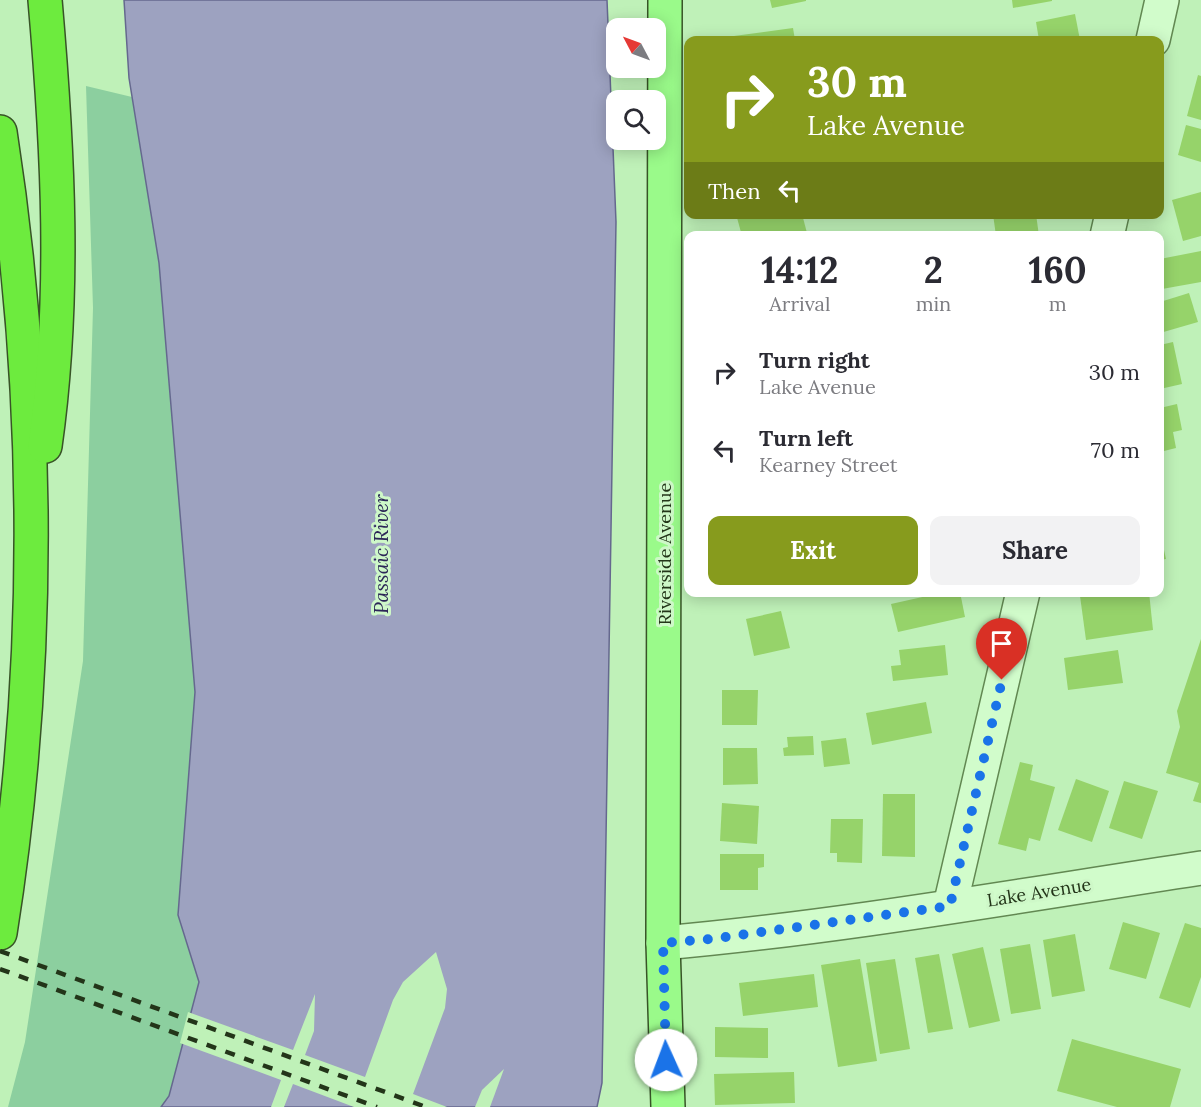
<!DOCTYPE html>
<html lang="en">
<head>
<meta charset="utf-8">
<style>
  :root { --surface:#fff; --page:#f2f2f3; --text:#2b2b33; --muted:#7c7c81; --accent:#879b1d }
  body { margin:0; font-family:Lora,serif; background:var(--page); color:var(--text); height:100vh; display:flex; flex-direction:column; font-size:22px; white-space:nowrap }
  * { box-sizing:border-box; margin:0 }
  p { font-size:20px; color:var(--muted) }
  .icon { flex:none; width:33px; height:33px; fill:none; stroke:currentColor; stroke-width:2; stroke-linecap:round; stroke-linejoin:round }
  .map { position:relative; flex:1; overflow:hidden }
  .details { position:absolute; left:684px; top:231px; width:480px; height:366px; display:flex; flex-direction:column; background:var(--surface); border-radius:12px; box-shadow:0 3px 15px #0003 }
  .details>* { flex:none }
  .top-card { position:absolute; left:684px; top:36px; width:480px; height:183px; border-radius:12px; box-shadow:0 3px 15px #0003; background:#879b1d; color:#fff; overflow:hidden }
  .needle { width:39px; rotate:311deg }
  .controls { position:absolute; left:606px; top:18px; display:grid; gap:12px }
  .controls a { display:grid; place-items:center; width:60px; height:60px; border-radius:12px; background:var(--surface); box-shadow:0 3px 15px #0003; font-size:30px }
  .pin { position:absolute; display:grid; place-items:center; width:51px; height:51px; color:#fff; margin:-62px -26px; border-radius:50% 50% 50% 0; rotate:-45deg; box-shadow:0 0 6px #0007 }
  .pin .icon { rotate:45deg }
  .me { position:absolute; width:66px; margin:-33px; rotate:358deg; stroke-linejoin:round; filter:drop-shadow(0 0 4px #0008) }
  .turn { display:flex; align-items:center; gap:21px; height:126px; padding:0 24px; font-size:27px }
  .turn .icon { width:78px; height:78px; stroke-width:2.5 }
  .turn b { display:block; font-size:42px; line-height:51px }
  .then { display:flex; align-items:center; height:57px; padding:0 24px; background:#0003; gap:12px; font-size:22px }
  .eta { display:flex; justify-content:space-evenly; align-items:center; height:102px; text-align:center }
  .eta b { font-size:36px; font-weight:800; line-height:42px }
  .primary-button { display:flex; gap:12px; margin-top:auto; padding:12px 24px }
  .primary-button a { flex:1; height:69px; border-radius:12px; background:var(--accent); color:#fff; font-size:24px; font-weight:800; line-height:69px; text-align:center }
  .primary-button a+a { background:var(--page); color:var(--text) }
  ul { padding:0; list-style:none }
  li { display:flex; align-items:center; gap:18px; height:78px; padding:0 24px }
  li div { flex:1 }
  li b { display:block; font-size:22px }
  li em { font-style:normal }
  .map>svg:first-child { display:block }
  .green { fill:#8ccf9f }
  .water { fill:#9da2c0; stroke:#65688e; stroke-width:1.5 }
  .pier { fill:#bff1b8 }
  .building { fill:#96d36a }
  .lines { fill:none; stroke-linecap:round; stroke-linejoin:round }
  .minor-casing { stroke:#628852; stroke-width:36 }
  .primary-casing { stroke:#385427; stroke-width:36 }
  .motorway-casing { stroke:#385427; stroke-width:36 }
  .minor { stroke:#d1fccb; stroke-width:33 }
  .primary { stroke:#9afa8a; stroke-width:33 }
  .motorway { stroke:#6deb3e; stroke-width:33 }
  .rail { stroke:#233519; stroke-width:4.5; stroke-dasharray:10 10; stroke-linecap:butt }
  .route { stroke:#1a73e8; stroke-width:10; stroke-dasharray:0 18 }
  .labels { text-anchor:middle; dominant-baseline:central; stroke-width:6; stroke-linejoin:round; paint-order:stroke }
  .street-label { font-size:18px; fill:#233519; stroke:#cef8c8 }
  .water-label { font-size:20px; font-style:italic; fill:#2b2657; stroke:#cef8c8 }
</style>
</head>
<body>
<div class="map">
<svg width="1201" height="1107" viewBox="0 0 1201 1107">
  <rect width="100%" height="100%" fill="#bff1b8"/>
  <path class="green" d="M 86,86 L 132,97 L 159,263 L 195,692 L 178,915 L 199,982 L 169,1097 L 161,1107 L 8,1107 L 25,1042 L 83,661 L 93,308 Z"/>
  <path class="water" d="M 124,0 L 607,0 L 616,222 L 602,1083 L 597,1107 L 161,1107 L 169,1096 L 199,982 L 178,915 L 195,692 L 159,263 L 129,78 Z"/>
  <g class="pier">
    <path d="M 436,952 L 447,989 L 445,1008 L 413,1094 L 447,1107 L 354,1107 L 293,1084 L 284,1107 L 271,1107 L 281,1080 L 180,1043 L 188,1012 L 293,1050 L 315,994 L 314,1031 L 305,1055 L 365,1077 L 393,1000 L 403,982 Z"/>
    <path d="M 504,1069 L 490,1107 L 475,1107 L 482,1090 Z"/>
  </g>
  <g class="building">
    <path d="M 770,0 L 806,0 L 806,1 L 772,8 Z"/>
    <path d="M 1012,0 L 1052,0 L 1052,1 L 1013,8 Z"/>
    <path d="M 1075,14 L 1080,40 L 1039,40 L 1036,22 Z"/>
    <path d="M 793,28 L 795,40 L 735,40 L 734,36 Z"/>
    <path d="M 1198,75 L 1201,76 L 1201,120 L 1187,116 Z"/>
    <path d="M 1186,125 L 1201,129 L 1201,162 L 1178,155 Z"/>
    <path d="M 1201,192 L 1201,236 L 1183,241 L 1172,200 Z"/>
    <path d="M 736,214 L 802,214 L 807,233 L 798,236 L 742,236 Z"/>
    <path d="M 993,214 L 1036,214 L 1039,236 L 996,236 Z"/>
    <path d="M 1201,251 L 1201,282 L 1162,289 L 1160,259 Z"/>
    <path d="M 1189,293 L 1198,322 L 1160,333 L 1160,302 Z"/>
    <path d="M 1173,342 L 1182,384 L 1160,389 L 1160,345 Z"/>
    <path d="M 1177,404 L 1182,430 L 1173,432 L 1176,448 L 1160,452 L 1160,408 Z"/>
    <path d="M 1162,541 L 1166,559 L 1160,560 L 1160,542 Z"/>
    <path d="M 945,592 L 960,592 L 965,617 L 898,632 L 891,604 Z"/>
    <path d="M 1105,592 L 1149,592 L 1153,630 L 1086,640 L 1080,596 Z"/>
    <path d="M 781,611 L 790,648 L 754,656 L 746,619 Z"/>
    <path d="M 1201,639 L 1201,803 L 1193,801 L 1199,783 L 1166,773 L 1180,727 L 1177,711 Z"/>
    <path d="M 945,645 L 948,675 L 893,681 L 891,666 L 901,665 L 899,650 Z"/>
    <path d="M 1118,650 L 1123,683 L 1068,690 L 1064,658 Z"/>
    <path d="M 722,690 L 758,690 L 757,725 L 722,725 Z"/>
    <path d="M 926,702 L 932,733 L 872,745 L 866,713 Z"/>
    <path d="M 813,736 L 814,755 L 784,756 L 783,748 L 788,747 L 787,737 Z"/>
    <path d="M 846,738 L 850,764 L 824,767 L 821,741 Z"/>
    <path d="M 723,748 L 757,748 L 758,784 L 723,785 Z"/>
    <path d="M 1020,762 L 1033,765 L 1030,780 L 1055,787 L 1040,841 L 1029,838 L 1026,851 L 998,844 Z"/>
    <path d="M 1076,779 L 1109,791 L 1092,842 L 1058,830 Z"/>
    <path d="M 1124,781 L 1158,791 L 1142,839 L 1109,828 Z"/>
    <path d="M 883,794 L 915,794 L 915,857 L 882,856 Z"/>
    <path d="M 722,803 L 759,806 L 757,844 L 720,841 Z"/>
    <path d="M 831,819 L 863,819 L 862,863 L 837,862 L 837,853 L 830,853 Z"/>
    <path d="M 720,854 L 764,854 L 764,867 L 758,868 L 758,890 L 720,890 Z"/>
    <path d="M 1123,922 L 1160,933 L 1146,979 L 1109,969 Z"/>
    <path d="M 1185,923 L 1201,928 L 1201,977 L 1190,1008 L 1159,998 Z"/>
    <path d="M 1075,934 L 1085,991 L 1052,997 L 1043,940 Z"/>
    <path d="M 1030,944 L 1041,1009 L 1011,1014 L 1000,949 Z"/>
    <path d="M 983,947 L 1000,1021 L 969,1028 L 952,954 Z"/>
    <path d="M 939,954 L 953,1029 L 928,1033 L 915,958 Z"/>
    <path d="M 860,959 L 877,1061 L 838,1067 L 821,965 Z"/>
    <path d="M 895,959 L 910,1049 L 880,1054 L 866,963 Z"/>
    <path d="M 814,974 L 818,1007 L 743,1016 L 739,983 Z"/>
    <path d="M 715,1027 L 768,1028 L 768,1058 L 715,1057 Z"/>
    <path d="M 1072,1039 L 1181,1069 L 1170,1107 L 1117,1107 L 1057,1091 Z"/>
    <path d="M 794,1072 L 795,1103 L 715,1105 L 714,1074 Z"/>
  </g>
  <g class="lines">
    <g class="minor-casing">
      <g id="minor">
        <path d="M 1153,40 L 1162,0"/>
        <path d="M 1107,236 L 1112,214"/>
        <path d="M 950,906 L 1023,592"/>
        <path d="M 663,943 C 843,927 1022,895 1201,868"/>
      </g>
    </g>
    <g class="primary-casing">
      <path id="primary" d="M 665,0 L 663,943 L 668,1107"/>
    </g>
    <g class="motorway-casing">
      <g id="motorway">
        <path d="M 0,132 C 41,397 42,669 0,933"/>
        <path d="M 45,446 C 66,298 58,149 45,0"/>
      </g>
    </g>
    <use href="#minor" class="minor"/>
    <use href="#primary" class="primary"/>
    <use href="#motorway" class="motorway"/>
    <g class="rail">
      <path d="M 0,951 L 426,1107"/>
      <path d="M 0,969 L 377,1107"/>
    </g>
  </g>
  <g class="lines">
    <path class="route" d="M 666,1060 L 663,943 L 711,939 L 950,906 L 1002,680"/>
  </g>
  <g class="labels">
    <g class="street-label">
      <text transform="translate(664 554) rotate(-90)">Riverside Avenue</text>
      <text transform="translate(1039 892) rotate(-9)">Lake Avenue</text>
    </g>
    <g class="water-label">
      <text transform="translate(380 554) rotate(-90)">Passaic River</text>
    </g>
  </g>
</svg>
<div class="controls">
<a><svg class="needle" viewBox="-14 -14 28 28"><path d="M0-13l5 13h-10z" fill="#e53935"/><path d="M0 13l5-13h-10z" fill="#7c7c81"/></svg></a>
<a><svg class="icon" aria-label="search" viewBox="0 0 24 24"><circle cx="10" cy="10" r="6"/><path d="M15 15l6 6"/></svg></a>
</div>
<div class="pin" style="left:1002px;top:680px;background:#d93025"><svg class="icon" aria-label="arrive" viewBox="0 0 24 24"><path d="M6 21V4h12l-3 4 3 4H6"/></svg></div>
<svg class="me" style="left:666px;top:1060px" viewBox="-20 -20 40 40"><circle r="19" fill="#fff"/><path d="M0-13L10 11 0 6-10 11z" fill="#1a73e8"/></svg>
<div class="top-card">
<div class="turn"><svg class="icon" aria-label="right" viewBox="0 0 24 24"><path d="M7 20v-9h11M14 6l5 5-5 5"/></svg><div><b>30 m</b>Lake Avenue</div></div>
<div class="then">Then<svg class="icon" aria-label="left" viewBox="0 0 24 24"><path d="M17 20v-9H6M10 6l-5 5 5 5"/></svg></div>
</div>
<section class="details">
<div class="eta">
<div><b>14:12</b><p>Arrival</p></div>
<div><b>2</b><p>min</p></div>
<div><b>160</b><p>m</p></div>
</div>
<ul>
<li><svg class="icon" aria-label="right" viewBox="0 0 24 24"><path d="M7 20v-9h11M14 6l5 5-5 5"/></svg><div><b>Turn right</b><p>Lake Avenue</p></div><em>30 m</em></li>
<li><svg class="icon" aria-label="left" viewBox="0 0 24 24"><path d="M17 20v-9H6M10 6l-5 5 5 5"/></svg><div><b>Turn left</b><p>Kearney Street</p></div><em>70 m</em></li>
</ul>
<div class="primary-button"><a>Exit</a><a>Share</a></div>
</section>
</div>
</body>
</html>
